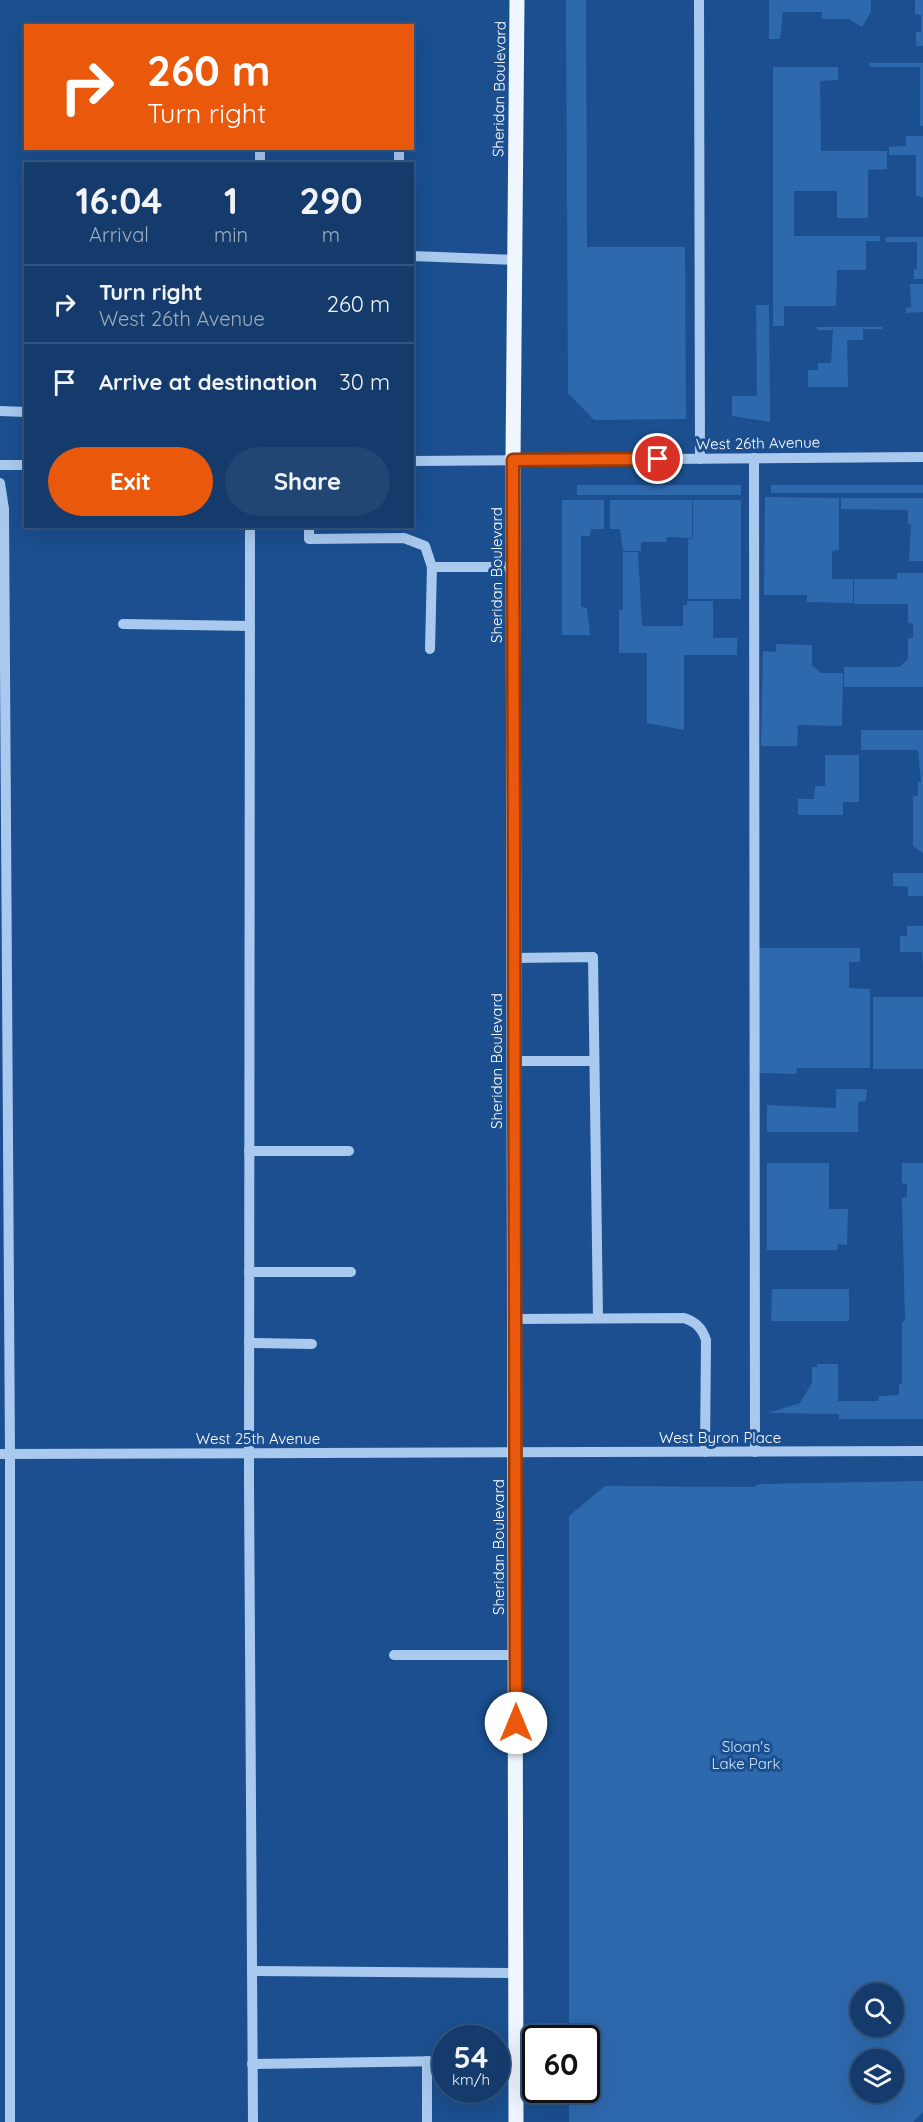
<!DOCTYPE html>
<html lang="en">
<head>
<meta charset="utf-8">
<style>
  :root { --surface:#143b6b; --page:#214673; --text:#f1f3f6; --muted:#9dadc1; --line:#33557e; --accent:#ea580c }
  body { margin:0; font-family:Quicksand,sans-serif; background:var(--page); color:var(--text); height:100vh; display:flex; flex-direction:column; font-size:22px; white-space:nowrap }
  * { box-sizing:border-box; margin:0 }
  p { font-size:20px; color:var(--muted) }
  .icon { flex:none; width:33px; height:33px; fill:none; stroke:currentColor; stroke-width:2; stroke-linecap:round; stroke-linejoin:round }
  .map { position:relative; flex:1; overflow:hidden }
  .drawer { position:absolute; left:24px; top:162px; width:390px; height:366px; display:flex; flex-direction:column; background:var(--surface); border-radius:0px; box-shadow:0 6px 24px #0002,0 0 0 2px var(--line) }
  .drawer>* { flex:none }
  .banner { position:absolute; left:24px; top:24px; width:390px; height:126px; border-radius:0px; box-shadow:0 6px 24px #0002,0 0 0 2px var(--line); background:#ea580c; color:#fff; overflow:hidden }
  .controls { position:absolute; left:850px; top:1983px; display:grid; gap:12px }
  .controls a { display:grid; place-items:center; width:54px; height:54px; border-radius:50%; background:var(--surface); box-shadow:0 6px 24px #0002,0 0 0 2px var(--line); font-size:30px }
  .speed { position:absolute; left:432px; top:2025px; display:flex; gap:12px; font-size:30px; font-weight:700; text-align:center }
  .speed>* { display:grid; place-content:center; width:78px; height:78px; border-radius:50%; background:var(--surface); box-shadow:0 6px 24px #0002,0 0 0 2px var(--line); line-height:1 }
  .speed small { font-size:15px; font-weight:400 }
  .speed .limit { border:3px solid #111; border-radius:9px; background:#fff; color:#111 }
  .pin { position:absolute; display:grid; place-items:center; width:51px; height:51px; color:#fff; margin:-26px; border:3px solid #fff; border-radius:50%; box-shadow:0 2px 6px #0007 }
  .me { position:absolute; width:66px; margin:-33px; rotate:0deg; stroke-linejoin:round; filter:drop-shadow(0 0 4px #0008) }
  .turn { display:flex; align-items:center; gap:21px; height:126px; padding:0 24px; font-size:27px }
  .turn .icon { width:78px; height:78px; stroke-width:2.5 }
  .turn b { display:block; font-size:42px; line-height:51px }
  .eta { display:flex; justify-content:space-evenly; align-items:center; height:102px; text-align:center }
  .eta b { font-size:36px; font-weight:700; line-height:42px }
  .cta { display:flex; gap:12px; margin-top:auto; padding:12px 24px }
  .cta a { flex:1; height:69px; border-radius:36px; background:var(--accent); color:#fff; font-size:24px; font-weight:700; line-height:69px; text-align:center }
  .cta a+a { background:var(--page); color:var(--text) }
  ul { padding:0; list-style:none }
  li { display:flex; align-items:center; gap:18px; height:78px; padding:0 24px; border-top:2px solid var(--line) }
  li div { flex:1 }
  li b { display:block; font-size:22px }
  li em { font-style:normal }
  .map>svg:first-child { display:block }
  .green { fill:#2e69ad; fill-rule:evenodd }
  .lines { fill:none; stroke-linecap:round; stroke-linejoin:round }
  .minor { stroke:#a9c9ee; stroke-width:10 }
  .major { stroke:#f0f6ff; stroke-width:15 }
  .route-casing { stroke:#983908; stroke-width:15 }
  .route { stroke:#ea580c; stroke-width:10 }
  .labels { text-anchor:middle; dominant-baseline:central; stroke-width:6; stroke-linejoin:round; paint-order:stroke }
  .street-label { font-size:15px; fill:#fff; stroke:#1b4f8f }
  .park-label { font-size:15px; fill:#cfe3fa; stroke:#1b4f8f }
</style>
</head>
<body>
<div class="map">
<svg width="923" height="2122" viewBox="0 0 923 2122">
  <rect width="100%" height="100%" fill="#1b4f8f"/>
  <g class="green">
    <path d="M 566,0 L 586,0 L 587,247 L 685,247 L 686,419 L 594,420 L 568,393 Z"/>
    <path d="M 769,0 L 871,0 L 871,12 L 862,27 L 849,19 L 822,19 L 822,12 L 783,12 L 780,39 L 769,39 Z"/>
    <path d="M 915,0 L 923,0 L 923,46 L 916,46 L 916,32 L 921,32 L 921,15 L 915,14 Z"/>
    <path d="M 870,63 L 923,63 L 923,126 L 920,126 L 920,67 L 870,67 Z"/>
    <path d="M 773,67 L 838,67 L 838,80 L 820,81 L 821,151 L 887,151 L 887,169 L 868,170 L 868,218 L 837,218 L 837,191 L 794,191 L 794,236 L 880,236 L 880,241 L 866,241 L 866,270 L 837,270 L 836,306 L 784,306 L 784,326 L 773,326 Z"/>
    <path d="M 906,136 L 923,136 L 923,198 L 916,195 L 916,155 L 889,155 L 889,147 L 906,146 Z"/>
    <path d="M 886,237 L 923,237 L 923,279 L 914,279 L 914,269 L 917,269 L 917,242 L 886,242 Z"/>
    <path d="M 910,284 L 923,284 L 923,312 L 906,313 L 906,308 L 911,307 Z"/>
    <path d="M 756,305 L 769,305 L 770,422 L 732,416 L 732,396 L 757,396 Z"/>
    <path d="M 817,327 L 882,327 L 882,329 L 863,329 L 863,340 L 847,340 L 848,387 L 808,387 L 808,370 L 818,370 L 818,363 L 831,363 L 833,330 L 817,330 Z"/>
    <rect x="577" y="485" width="164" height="10"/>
    <path d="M 923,485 L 923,493 L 771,493 L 771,485 Z"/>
    <path d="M 765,497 L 839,498 L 839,550 L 832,551 L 832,579 L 853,579 L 853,603 L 807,602 L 807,595 L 764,595 Z"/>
    <path d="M 841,498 L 923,498 L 923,561 L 909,561 L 911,524 L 908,524 L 908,510 L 841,509 Z"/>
    <path d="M 562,500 L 604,500 L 604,529 L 591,529 L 590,536 L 581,536 L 581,607 L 587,608 L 590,635 L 562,635 Z"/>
    <path d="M 610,500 L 692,500 L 692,538 L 667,537 L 666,542 L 641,542 L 641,551 L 623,551 L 620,529 L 610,529 Z"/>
    <path d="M 693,500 L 741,500 L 741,599 L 688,599 L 688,539 L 693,538 Z"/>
    <path d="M 623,552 L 638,552 L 642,626 L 683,626 L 683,605 L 687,605 L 687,601 L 713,601 L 713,638 L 737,638 L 737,655 L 684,655 L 684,730 L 647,723 L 647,653 L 619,653 L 619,610 L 623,610 Z"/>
    <path d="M 897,573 L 923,573 L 923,687 L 844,687 L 844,667 L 899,667 L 908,659 L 908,638 L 913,638 L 913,624 L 908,623 L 908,604 L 854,604 L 854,579 L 897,579 Z"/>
    <path d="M 776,644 L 812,645 L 812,665 L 821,673 L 843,673 L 842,726 L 798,725 L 797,746 L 761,746 L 763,651 L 776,652 Z"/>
    <path d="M 861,730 L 923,730 L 923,853 L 913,846 L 913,796 L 918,796 L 918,782 L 921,782 L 918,750 L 861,750 Z"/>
    <path d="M 825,755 L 859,755 L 859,802 L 843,802 L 843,815 L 798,815 L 798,799 L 814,799 L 815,786 L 825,786 Z"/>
    <path d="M 893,873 L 923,873 L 923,896 L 908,896 L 908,887 L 893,886 Z"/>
    <path d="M 907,926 L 923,926 L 923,967 L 922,952 L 900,952 L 900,936 L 907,936 Z"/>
    <path d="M 758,948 L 860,948 L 860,962 L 849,962 L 849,988 L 870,989 L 870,1068 L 797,1068 L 796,1074 L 758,1073 Z"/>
    <rect x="873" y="997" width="50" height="72"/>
    <path d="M 836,1089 L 867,1089 L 866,1101 L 858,1102 L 858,1132 L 767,1132 L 767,1105 L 836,1108 Z"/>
    <path d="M 767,1163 L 829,1163 L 829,1209 L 848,1209 L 847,1245 L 838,1244 L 837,1250 L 767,1250 Z"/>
    <path d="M 902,1163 L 923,1163 L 923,1419 L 839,1419 L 839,1414 L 768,1413 L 800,1403 L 812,1383 L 812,1367 L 817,1367 L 817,1364 L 838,1364 L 838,1401 L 878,1401 L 879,1396 L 899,1395 L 899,1384 L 902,1384 L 902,1322 L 905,1321 L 902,1198 L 907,1197 L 907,1184 L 902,1183 Z"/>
    <path d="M 772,1289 L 849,1289 L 849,1321 L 771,1321 Z"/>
    <path d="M 923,1481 L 923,2112 L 913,2122 L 569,2122 L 569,2090 L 586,2090 L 586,2038 L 569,2038 L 569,1516 L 605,1486 L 755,1487 L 758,1484 ZM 861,1994 L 894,1994 L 894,2026 L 861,2026 ZM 861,2060 L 894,2060 L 894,2092 L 861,2092 Z"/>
  </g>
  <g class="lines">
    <g class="minor">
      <path d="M 699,0 L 700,459"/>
      <path d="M 260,164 L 260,148"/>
      <path d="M 399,164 L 399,148"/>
      <path d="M 412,256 L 515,260"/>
      <path d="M 0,411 L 26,412"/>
      <path d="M 754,458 L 755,1452"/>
      <path d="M 412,461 L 923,457"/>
      <path d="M 0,465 L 26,465"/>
      <path d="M 0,483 L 4,509 L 10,1454 L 10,2122"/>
      <path d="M 250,526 L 249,1485 L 253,2122"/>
      <path d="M 309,526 L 309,539 L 404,538 L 425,546 L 432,567 L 430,649"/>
      <path d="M 432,567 L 514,567"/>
      <path d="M 123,624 L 250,626"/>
      <path d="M 514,958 L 593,957 L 598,1318"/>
      <path d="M 514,1061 L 594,1061"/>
      <path d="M 249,1151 L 349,1151"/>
      <path d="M 249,1272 L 351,1272"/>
      <path d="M 515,1319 L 684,1318 C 696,1322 702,1328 706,1340 L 705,1452"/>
      <path d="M 249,1343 L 312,1344"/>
      <path d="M 0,1454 L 923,1451"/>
      <path d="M 394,1655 L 516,1655"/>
      <path d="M 252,1971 L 516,1973"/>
      <path d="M 427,2061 L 427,2122"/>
      <path d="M 496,2062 L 516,2063"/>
      <path d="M 252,2064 L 446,2061"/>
    </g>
    <path class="major" d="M 516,2122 L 513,460 L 517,0"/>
  </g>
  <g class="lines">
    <g class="route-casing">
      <path id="route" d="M 516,1723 L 513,460 L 658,459"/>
    </g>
    <use href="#route" class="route"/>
  </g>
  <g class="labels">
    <g class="street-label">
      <text transform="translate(499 89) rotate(-89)">Sheridan Boulevard</text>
      <text transform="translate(758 443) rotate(-1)">West 26th Avenue</text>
      <text transform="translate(496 575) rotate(-90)">Sheridan Boulevard</text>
      <text transform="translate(496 1061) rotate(-90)">Sheridan Boulevard</text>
      <text x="720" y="1437">West Byron Place</text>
      <text x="258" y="1438">West 25th Avenue</text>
      <text transform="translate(498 1547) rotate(-90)">Sheridan Boulevard</text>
    </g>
    <g class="park-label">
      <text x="746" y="1746">Sloan's<tspan x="746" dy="17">Lake Park</tspan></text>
    </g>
  </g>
</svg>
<div class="controls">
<a><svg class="icon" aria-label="search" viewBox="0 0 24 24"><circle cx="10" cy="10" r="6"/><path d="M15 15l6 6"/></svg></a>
<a><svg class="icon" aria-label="layers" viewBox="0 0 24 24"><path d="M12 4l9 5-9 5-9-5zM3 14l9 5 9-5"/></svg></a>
</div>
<div class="speed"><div>54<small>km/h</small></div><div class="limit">60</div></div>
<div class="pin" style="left:658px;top:459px;background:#d93025"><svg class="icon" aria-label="arrive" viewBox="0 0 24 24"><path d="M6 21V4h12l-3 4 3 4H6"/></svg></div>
<svg class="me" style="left:516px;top:1723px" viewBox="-20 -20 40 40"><circle r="19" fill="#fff"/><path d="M0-13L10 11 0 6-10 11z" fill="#ea580c"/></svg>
<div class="banner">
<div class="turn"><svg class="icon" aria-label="right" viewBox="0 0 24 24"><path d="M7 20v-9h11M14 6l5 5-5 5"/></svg><div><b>260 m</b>Turn right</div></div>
</div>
<section class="drawer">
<div class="eta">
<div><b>16:04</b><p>Arrival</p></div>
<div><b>1</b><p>min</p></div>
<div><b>290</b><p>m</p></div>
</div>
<ul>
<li><svg class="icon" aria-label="right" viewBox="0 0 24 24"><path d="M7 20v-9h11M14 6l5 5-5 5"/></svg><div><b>Turn right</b><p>West 26th Avenue</p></div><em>260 m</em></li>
<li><svg class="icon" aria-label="arrive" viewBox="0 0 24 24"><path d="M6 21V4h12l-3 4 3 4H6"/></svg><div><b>Arrive at destination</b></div><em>30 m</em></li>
</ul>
<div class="cta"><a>Exit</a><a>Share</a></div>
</section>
</div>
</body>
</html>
